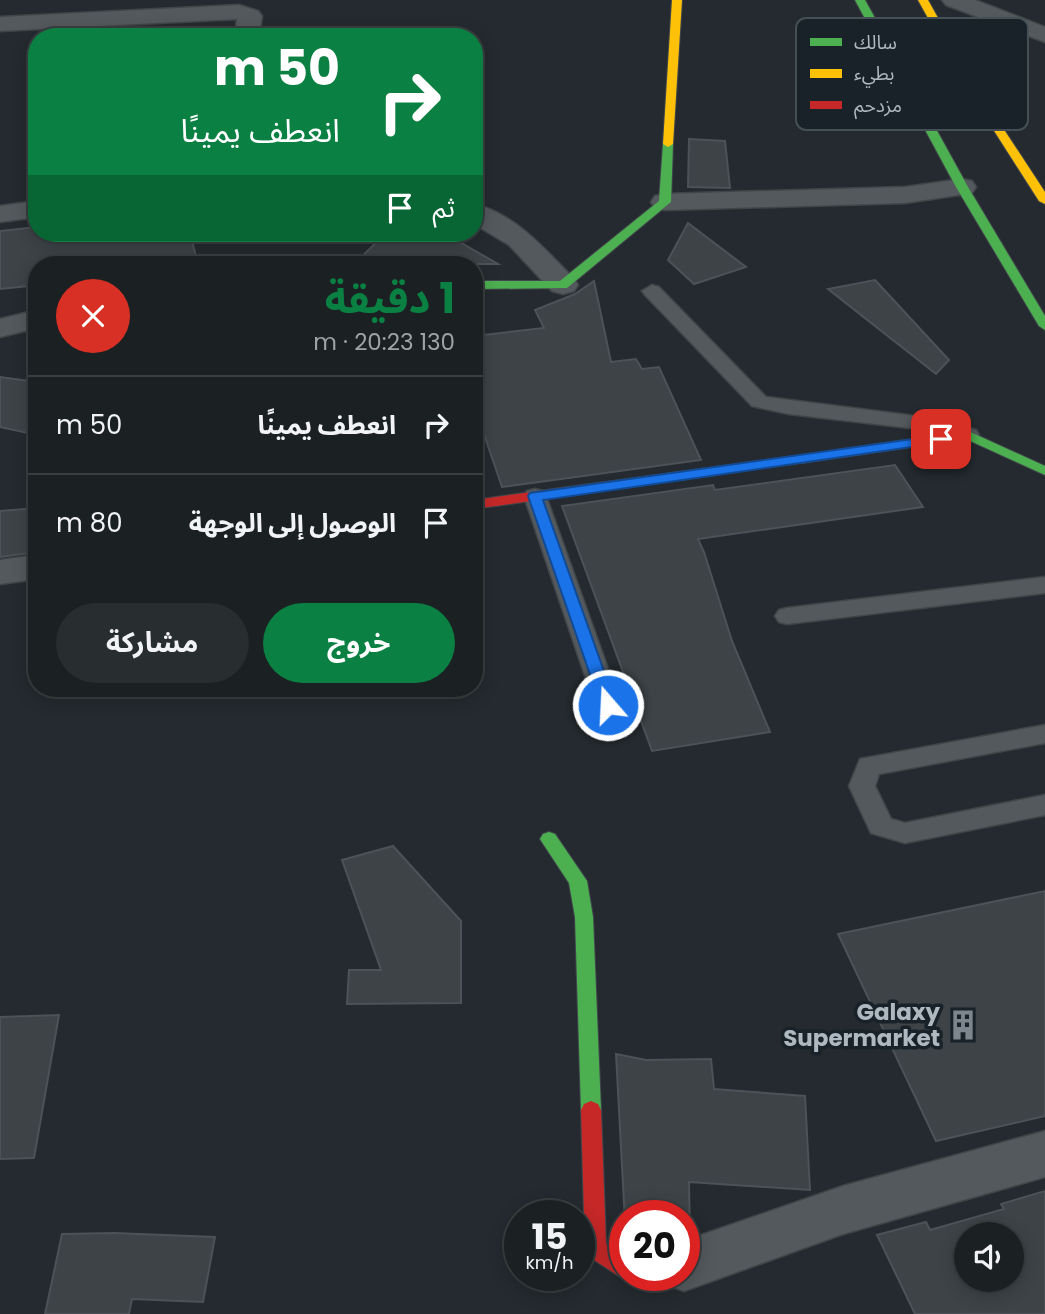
<!DOCTYPE html>
<html lang="ar">
<head>
<meta charset="utf-8">
<style>
  :root { --surface:#1b2023; --page:#282d30; --text:#f1f3f6; --muted:#a0a3a6; --line:#393e41; --accent:#0b8043 }
  body { margin:0; font-family:Poppins,"Noto Sans Arabic",sans-serif; background:var(--page); color:var(--text); direction:rtl; height:100vh; display:flex; flex-direction:column; font-size:26px; white-space:nowrap }
  * { box-sizing:border-box; margin:0 }
  p { font-size:23px; color:var(--muted) }
  .icon { flex:none; width:38px; height:38px; fill:none; stroke:currentColor; stroke-width:2; stroke-linecap:round; stroke-linejoin:round }
  .map { position:relative; flex:1; overflow:hidden; direction:ltr }
  .panel { position:absolute; left:28px; top:256px; width:455px; height:441px; display:flex; flex-direction:column; background:var(--surface); border-radius:28px; box-shadow:0 4px 18px #0003,0 0 0 2px var(--line); direction:rtl }
  .panel>* { flex:none }
  .guide { position:absolute; left:28px; top:28px; width:455px; height:214px; border-radius:28px; box-shadow:0 4px 18px #0003,0 0 0 2px var(--line); direction:rtl; background:#0b8043; color:#fff; overflow:hidden }
  .tools { position:absolute; left:954px; top:1222px; display:grid; gap:14px }
  .tools a { display:grid; place-items:center; width:70px; height:70px; border-radius:50%; background:var(--surface); box-shadow:0 4px 18px #0003,0 0 0 2px var(--line); font-size:35px }
  .speed { position:absolute; left:504px; top:1200px; display:flex; gap:14px; font-size:35px; font-weight:700; text-align:center }
  .speed>* { display:grid; place-content:center; width:91px; height:91px; border-radius:50%; background:var(--surface); box-shadow:0 4px 18px #0003,0 0 0 2px var(--line); line-height:1 }
  .speed small { font-size:18px; font-weight:400 }
  .speed .limit { border:10px solid #d22; background:#fff; color:#111 }
  .pin { position:absolute; display:grid; place-items:center; width:60px; height:60px; color:#fff; margin:-30px; border-radius:14px; box-shadow:0 4px 10px #0006 }
  .me { position:absolute; width:77px; margin:-38px; rotate:341deg; stroke-linejoin:round; filter:drop-shadow(0 0 5px #0008) }
  .turn { display:flex; align-items:center; gap:24px; height:147px; padding:0 28px; font-size:32px }
  .turn .icon { width:91px; height:91px; stroke-width:2.5 }
  .turn b { display:block; font-size:49px; line-height:60px }
  .then { display:flex; align-items:center; height:66px; padding:0 28px; background:#0003; gap:14px; font-size:26px }
  .round { display:grid; place-items:center; flex:none; width:74px; height:74px; border-radius:37px; background:var(--page) }
  .headline { display:flex; align-items:center; justify-content:space-between; height:119px; padding:0 28px }
  h1 { font-size:42px; font-weight:700; line-height:52px; color:var(--accent) }
  .button { display:flex; gap:14px; margin-top:auto; padding:14px 28px }
  .button a { flex:1; height:80px; border-radius:42px; background:var(--accent); color:#fff; font-size:28px; font-weight:700; line-height:80px; text-align:center }
  .button a+a { background:var(--page); color:var(--text) }
  ul { padding:0; list-style:none }
  li { display:flex; align-items:center; gap:21px; height:98px; padding:0 28px; border-top:2px solid var(--line) }
  li div { flex:1 }
  li b { display:block; font-size:26px }
  li em { font-style:normal }
  .map>svg:first-child { display:block }
  .building { fill:#3d4347; stroke:#4c5257; stroke-width:2; fill-rule:evenodd }
  .lines { fill:none; stroke-linecap:round; stroke-linejoin:round }
  .lane-casing { stroke:#404548; stroke-width:3 }
  .street-casing { stroke:#404548; stroke-width:3 }
  .fast-casing { stroke:#41474c; stroke-width:2 }
  .slow-casing { stroke:#41474c; stroke-width:2 }
  .jam-casing { stroke:#41474c; stroke-width:2 }
  .lane { fill:#54595d; fill-rule:evenodd }
  .street { fill:#54595d; fill-rule:evenodd }
  .fast { fill:#4caf50; fill-rule:evenodd }
  .slow { fill:#ffc107; fill-rule:evenodd }
  .jam { fill:#c62828; fill-rule:evenodd }
  .route { fill:#1a73e8; stroke:#114b97; stroke-width:2 }
  .labels { text-anchor:middle; dominant-baseline:central; stroke-width:7; stroke-linejoin:round; paint-order:stroke }
  .near-poi-label { font-size:23px; font-weight:bold; fill:#adb8c1; stroke:#192228; text-anchor:end }
  .key { fill:#192228; stroke:#454f56; stroke-width:2 }
  .key-label { font-size:19px; fill:#adb8c1 }
</style>
</head>
<body>
<div class="map">
<svg width="1045" height="1314" viewBox="0 0 1045 1314">
  <rect width="100%" height="100%" fill="#242a2f"/>
  <g class="building">
    <path d="M 689,139 L 725,141 L 730,188 L 688,187 Z"/>
    <path d="M 688,223 L 746,267 L 694,284 L 668,260 Z"/>
    <path d="M 37,227 L 37,233 L 190,233 L 198,264 L 37,264 L 37,285 L 0,289 L 0,231 Z"/>
    <path d="M 386,233 L 444,233 L 498,264 L 354,264 Z"/>
    <path d="M 875,280 L 949,360 L 936,374 L 828,289 Z"/>
    <path d="M 594,281 L 611,362 L 636,359 L 642,369 L 659,367 L 701,460 L 502,487 L 474,405 L 474,336 L 544,328 L 535,310 L 575,294 Z"/>
    <path d="M 0,377 L 37,382 L 37,435 L 0,427 Z"/>
    <path d="M 895,465 L 923,507 L 698,539 L 704,552 L 732,641 L 770,732 L 652,751 L 562,506 L 713,485 L 715,490 Z"/>
    <path d="M 37,508 L 37,552 L 0,557 L 0,511 Z"/>
    <path d="M 393,846 L 461,921 L 461,1003 L 347,1004 L 349,970 L 381,970 L 342,860 Z"/>
    <path d="M 1045,891 L 1045,1116 L 936,1141 L 838,934 Z"/>
    <path d="M 59,1015 L 34,1158 L 0,1159 L 0,1017 Z"/>
    <path d="M 616,1054 L 646,1060 L 711,1059 L 714,1089 L 805,1096 L 810,1190 L 689,1182 L 690,1236 L 684,1238 L 684,1216 L 625,1216 L 625,1222 Z"/>
    <path d="M 1045,1191 L 1045,1314 L 915,1314 L 877,1235 L 926,1222 L 930,1230 L 1004,1209 L 1001,1204 ZM 966,1234 L 1012,1234 L 1012,1279 L 966,1279 Z"/>
    <path d="M 114,1233 L 215,1237 L 203,1302 L 132,1299 L 129,1314 L 45,1314 L 62,1234 Z"/>
  </g>
  <g class="lines">
    <g class="lane-casing">
      <g id="lane">
        <path d="M 652,285 L 659,287 L 766,397 L 939,419 L 976,430 L 979,435 L 976,440 L 968,441 L 936,431 L 789,414 L 752,406 L 645,295 L 642,291 Z"/>
        <path d="M 535,489 L 543,491 L 546,496 L 621,705 L 617,711 L 608,714 L 599,711 L 595,705 L 524,496 L 527,491 Z"/>
        <path d="M 1045,577 L 1045,593 L 787,624 L 779,622 L 775,616 L 779,610 L 787,608 Z"/>
        <path d="M 1045,725 L 1045,743 L 879,774 L 875,786 L 891,819 L 905,823 L 1045,795 L 1045,815 L 905,843 L 871,833 L 849,786 L 860,759 Z"/>
      </g>
    </g>
    <g class="street-casing">
      <g id="street">
        <path d="M 942,0 L 975,0 L 1045,27 L 1045,42 L 946,5 Z"/>
        <path d="M 239,5 L 258,11 L 262,16 L 259,37 L 235,37 L 237,19 L 0,31 L 0,17 Z"/>
        <path d="M 962,179 L 972,181 L 976,187 L 972,193 L 905,203 L 665,210 L 655,208 L 651,202 L 655,196 L 665,194 L 905,187 Z"/>
        <path d="M 37,201 L 37,217 L 0,222 L 0,206 Z"/>
        <path d="M 474,204 C 515,214 545,249 574,279 L 578,285 L 574,291 L 563,294 L 552,291 L 509,245 L 474,224 Z"/>
        <path d="M 37,310 L 37,328 L 0,337 L 0,319 Z"/>
        <path d="M 37,555 L 37,579 L 0,584 L 0,560 Z"/>
        <path d="M 1045,1131 L 1045,1177 L 843,1234 L 684,1291 L 665,1284 L 662,1276 L 684,1276 L 684,1241 L 843,1186 Z"/>
      </g>
    </g>
    <g class="fast-casing">
      <g id="fast">
        <path d="M 855,0 L 865,0 L 968,187 L 1045,316 L 1045,330 L 1039,326 L 956,187 Z"/>
        <path d="M 668,141 L 673,144 L 671,202 L 567,288 L 474,289 L 474,281 L 560,281 L 659,201 L 663,144 Z"/>
        <path d="M 968,431 L 1045,466 L 1045,475 L 966,439 L 802,463 L 795,459 L 802,455 Z"/>
        <path d="M 549,832 L 555,834 L 587,881 L 593,917 L 601,1110 L 598,1116 L 591,1119 L 584,1116 L 581,1110 L 575,917 L 569,883 L 540,839 L 543,834 Z"/>
      </g>
    </g>
    <g class="slow-casing">
      <g id="slow">
        <path d="M 672,0 L 682,0 L 673,144 L 668,147 L 663,144 Z"/>
        <path d="M 918,0 L 928,0 L 978,90 L 1045,192 L 1045,204 L 1039,201 L 968,90 Z"/>
      </g>
    </g>
    <g class="jam-casing">
      <g id="jam">
        <path d="M 802,455 L 809,459 L 807,462 L 474,509 L 474,500 Z"/>
        <path d="M 591,1101 L 598,1104 L 601,1110 L 606,1244 L 625,1257 L 625,1276 L 633,1276 L 625,1280 L 588,1256 L 585,1249 L 581,1110 L 584,1104 Z"/>
      </g>
    </g>
    <use href="#lane" class="lane"/>
    <use href="#street" class="street"/>
    <use href="#fast" class="fast"/>
    <use href="#slow" class="slow"/>
    <use href="#jam" class="jam"/>
  </g>
  <path class="route" d="M 941,435 L 946,436 L 946,442 L 543,500 L 616,705 L 608,711 L 602,709 L 528,496 L 530,493 Z"/>
  <defs>
    <g id="building-bare" transform="scale(2.415)"><path d="M-4-6H4V6H1V3H-1V6H-4ZM-2.5-4.3h1.7v1.8h-1.7ZM.8-4.3h1.7v1.8H.8ZM-2.5-1h1.7V.8h-1.7ZM.8-1h1.7V.8H.8Z" fill="#7d868e" stroke="#192228" stroke-width="2.5" paint-order="stroke"/></g>
  </defs>
  <g fill-rule="evenodd">
    <use href="#building-bare" x="963" y="1025"/>
  </g>
  <g class="labels">
    <g class="near-poi-label">
      <text x="940" y="1012">Galaxy<tspan x="940" dy="26">Supermarket</tspan></text>
    </g>
  </g>
  <rect x="796" y="18" width="232" height="112" rx="10" class="key"/>
  <rect x="810" y="38" width="32" height="8" fill="#4caf50"/>
  <rect x="810" y="69" width="32" height="9" fill="#ffc107"/>
  <rect x="810" y="101" width="32" height="8" fill="#c62828"/>
  <g class="key-label">
    <text x="854" y="49">سالك</text>
    <text x="854" y="80">بطيء</text>
    <text x="854" y="112">مزدحم</text>
  </g>
</svg>
<div class="tools">
<a><svg class="icon" aria-label="sound" viewBox="0 0 24 24"><path d="M4 9h4l5-4v14l-5-4H4zM17 9q2 3 0 6"/></svg></a>
</div>
<div class="speed"><div>15<small>km/h</small></div><div class="limit">20</div></div>
<div class="pin" style="left:941px;top:439px;background:#d93025"><svg class="icon" aria-label="arrive" viewBox="0 0 24 24"><path d="M6 21V4h12l-3 4 3 4H6"/></svg></div>
<svg class="me" style="left:608px;top:705px" viewBox="-20 -20 40 40"><circle r="17" fill="#1a73e8" stroke="#fff" stroke-width="3"/><path d="M0-11L8 9 0 5-8 9z" fill="#fff"/></svg>
<div class="guide">
<div class="turn"><svg class="icon" aria-label="right" viewBox="0 0 24 24"><path d="M7 20v-9h11M14 6l5 5-5 5"/></svg><div><b>50 m</b>انعطف يمينًا</div></div>
<div class="then">ثم<svg class="icon" aria-label="arrive" viewBox="0 0 24 24"><path d="M6 21V4h12l-3 4 3 4H6"/></svg></div>
</div>
<section class="panel">
<div class="headline"><div><h1>1 دقيقة</h1><p>130 m · 20:23</p></div><a class="round" style="background:#d93025;color:#fff"><svg class="icon" aria-label="close" viewBox="0 0 24 24"><path d="M6 6l12 12M18 6L6 18"/></svg></a></div>
<ul>
<li><svg class="icon" aria-label="right" viewBox="0 0 24 24"><path d="M7 20v-9h11M14 6l5 5-5 5"/></svg><div><b>انعطف يمينًا</b></div><em>50 m</em></li>
<li><svg class="icon" aria-label="arrive" viewBox="0 0 24 24"><path d="M6 21V4h12l-3 4 3 4H6"/></svg><div><b>الوصول إلى الوجهة</b></div><em>80 m</em></li>
</ul>
<div class="button"><a>خروج</a><a>مشاركة</a></div>
</section>
</div>
</body>
</html>
